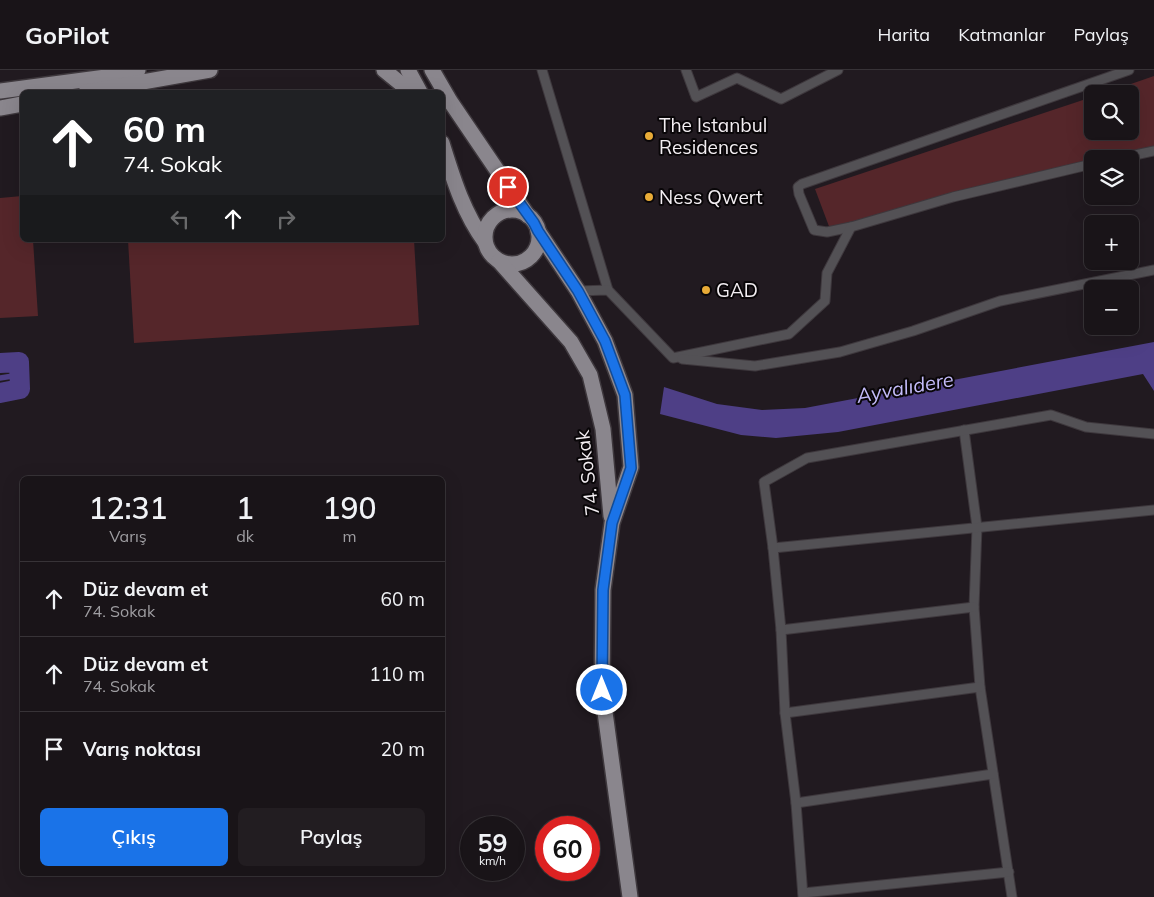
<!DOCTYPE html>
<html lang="tr">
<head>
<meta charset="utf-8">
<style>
  :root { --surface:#191418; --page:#221d21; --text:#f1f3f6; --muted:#9f9ea2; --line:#373337; --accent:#1a73e8 }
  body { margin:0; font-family:Mulish,sans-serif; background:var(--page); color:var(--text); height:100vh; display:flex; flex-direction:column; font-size:19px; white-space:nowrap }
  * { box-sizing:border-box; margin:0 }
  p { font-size:16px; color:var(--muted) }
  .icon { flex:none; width:28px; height:28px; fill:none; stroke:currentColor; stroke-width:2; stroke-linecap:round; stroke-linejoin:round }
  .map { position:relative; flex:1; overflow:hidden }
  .sheet { position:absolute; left:20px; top:406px; width:425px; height:400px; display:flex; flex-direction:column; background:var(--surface); border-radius:8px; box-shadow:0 5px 20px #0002,0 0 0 1px var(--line) }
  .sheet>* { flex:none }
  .top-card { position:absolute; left:20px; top:20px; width:425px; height:152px; border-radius:8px; box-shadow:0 5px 20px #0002,0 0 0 1px var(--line); background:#202124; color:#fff; overflow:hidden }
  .buttons { position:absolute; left:1084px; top:15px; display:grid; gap:10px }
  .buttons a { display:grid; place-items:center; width:55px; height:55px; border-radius:8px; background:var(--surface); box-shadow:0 5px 20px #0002,0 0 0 1px var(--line); font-size:25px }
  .speed { position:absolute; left:460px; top:746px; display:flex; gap:10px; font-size:25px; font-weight:700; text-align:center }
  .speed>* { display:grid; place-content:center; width:65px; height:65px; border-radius:50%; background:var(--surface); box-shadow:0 5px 20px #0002,0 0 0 1px var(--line); line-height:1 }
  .speed small { font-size:12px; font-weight:400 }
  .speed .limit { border:8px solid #d22; background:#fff; color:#111 }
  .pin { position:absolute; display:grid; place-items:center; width:42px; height:42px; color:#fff; margin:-21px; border:2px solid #fff; border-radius:50%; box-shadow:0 1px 5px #0007 }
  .me { position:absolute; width:55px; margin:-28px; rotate:0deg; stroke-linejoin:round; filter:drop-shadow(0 0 4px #0008) }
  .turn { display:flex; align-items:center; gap:18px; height:105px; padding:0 20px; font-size:22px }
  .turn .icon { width:65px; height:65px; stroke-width:2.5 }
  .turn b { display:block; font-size:35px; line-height:42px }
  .lanes { display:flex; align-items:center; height:48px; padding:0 20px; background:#0003; justify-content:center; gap:25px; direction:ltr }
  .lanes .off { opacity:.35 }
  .eta { display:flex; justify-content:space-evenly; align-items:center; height:85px; text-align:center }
  .eta b { font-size:30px; font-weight:600; line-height:35px }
  .cta { display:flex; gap:10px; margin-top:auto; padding:10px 20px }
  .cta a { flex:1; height:58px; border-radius:8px; background:var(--accent); color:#fff; font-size:20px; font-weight:600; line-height:58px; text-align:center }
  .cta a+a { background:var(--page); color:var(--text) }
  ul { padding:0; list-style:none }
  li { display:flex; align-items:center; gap:15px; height:75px; padding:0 20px; border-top:1px solid var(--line) }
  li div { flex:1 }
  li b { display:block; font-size:19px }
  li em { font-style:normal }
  header { display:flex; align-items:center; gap:30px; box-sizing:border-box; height:70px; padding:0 25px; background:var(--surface); border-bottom:1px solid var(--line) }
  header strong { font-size:24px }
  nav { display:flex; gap:28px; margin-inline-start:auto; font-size:18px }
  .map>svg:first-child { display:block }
  .green { fill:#55262a }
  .water { fill:#4e3f86 }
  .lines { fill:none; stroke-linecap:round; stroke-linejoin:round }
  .stream { stroke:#4e3f86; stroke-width:5.5 }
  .canal { stroke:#4e3f86; stroke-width:20 }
  .lane-casing { stroke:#3e383d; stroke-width:11 }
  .primary-casing { stroke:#3e383d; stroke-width:18 }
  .lane { stroke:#535155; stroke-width:9 }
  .primary { stroke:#8a868d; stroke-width:15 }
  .route-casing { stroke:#114b97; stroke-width:12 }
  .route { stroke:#1a73e8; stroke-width:9 }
  .poi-dot { fill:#e8ab37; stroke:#090608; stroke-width:2 }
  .labels { text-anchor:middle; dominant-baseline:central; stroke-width:4; stroke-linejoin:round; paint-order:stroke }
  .poi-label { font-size:19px; fill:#f3eef2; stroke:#090608; text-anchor:start }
  .street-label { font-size:19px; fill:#f3eef2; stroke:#090608 }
  .water-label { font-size:20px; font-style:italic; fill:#c4bcfa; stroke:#090608 }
</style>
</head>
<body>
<header>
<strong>GoPilot</strong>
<nav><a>Harita</a><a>Katmanlar</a><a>Paylaş</a></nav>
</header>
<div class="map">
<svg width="1154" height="827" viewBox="0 0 1154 827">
  <rect width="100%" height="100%" fill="#211a20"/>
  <g class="green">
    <path d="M 1154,6 L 1154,85 L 1130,91 L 1130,89 L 1092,89 L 1092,99 L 830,159 L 815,119 L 1092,27 L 1092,61 L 1130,61 L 1130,24 L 1102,24 Z"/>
    <path d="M 22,126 L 22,170 L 33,170 L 38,246 L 0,248 L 0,128 Z"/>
    <path d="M 128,170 L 414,170 L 419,255 L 134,273 Z"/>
  </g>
  <path class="water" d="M 1154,272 L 1154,321 L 1143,304 L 838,362 L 776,368 L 741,365 L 660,344 L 664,317 L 717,334 L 762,340 L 805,338 Z"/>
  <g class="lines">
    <path class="stream" d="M 0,308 L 19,305"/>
    <path class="canal" d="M 0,293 L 19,292 L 20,319 L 0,323"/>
    <g class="lane-casing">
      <g id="lane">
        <path d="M 542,0 L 608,220"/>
        <path d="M 686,0 L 696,27 L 737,8 L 781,29 L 838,0"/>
        <path d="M 1116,89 L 1154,81"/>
        <path d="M 851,157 L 827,162 L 814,160 L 799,124 L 798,117 L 802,114 L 1129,0"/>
        <path d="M 578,221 L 608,220 L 673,288 L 789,264 L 825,231 L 827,203 L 851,157 L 953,127 L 1092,94"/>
        <path d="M 682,289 L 755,296 L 840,282 L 913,261 L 1000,231 L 1154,200"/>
        <path d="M 964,360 L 977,457 L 974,537 L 980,617 L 1012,827"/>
        <path d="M 773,478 L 1154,440"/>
        <path d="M 781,560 L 974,537"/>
        <path d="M 785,643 L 980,617"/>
        <path d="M 796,733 L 993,704"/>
        <path d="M 803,823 L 1009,802"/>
        <path d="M 803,827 L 796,733 L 785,643 L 781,560 L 773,478 L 764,412 L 807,388 L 1051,345 L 1086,357 L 1154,364"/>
      </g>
    </g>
    <g class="primary-casing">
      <g id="primary">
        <path d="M 384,0 L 411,22"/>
        <path d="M 408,0 L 420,22"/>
        <path d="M 432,0 L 450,31 L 528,146"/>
        <path d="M 0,21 L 113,6 L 138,0"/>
        <path d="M 86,22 L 210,0"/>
        <path d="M 0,38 L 22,34"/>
        <path d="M 442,73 C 453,108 463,142 485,172"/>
        <circle cx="512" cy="167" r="27"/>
        <path d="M 538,161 L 578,221 L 605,271 L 625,325 L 631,397 L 612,453 L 603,520 L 602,620 L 630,827"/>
        <path d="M 499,191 L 571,272 L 590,305 L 603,359 L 611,446"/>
      </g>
    </g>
    <use href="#lane" class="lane"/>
    <use href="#primary" class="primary"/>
  </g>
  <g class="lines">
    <g class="route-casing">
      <path id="route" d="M 508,117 L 534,153 L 538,161 L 578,221 L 605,271 L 625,325 L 631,398 L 612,453 L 603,520 L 602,620"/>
    </g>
    <use href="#route" class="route"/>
  </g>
  <g class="poi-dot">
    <circle cx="649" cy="66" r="5"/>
    <circle cx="649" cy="127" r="5"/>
    <circle cx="706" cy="220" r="5"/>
  </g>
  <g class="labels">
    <g class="poi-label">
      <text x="659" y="55">The Istanbul<tspan x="659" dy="22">Residences</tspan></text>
      <text x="659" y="127">Ness Qwert</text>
      <text x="716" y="220">GAD</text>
    </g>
    <g class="street-label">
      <text transform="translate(587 403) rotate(-97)">74. Sokak</text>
    </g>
    <g class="water-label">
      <text transform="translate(905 317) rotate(-10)">Ayvalıdere</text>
    </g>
  </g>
</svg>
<div class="buttons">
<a><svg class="icon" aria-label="search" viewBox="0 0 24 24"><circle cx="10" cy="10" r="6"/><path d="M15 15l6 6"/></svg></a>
<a><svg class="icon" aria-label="layers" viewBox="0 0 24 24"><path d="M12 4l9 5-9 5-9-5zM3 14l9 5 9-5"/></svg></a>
<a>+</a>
<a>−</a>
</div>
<div class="speed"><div>59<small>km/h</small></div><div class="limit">60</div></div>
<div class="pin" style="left:508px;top:117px;background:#d93025"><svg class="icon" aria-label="arrive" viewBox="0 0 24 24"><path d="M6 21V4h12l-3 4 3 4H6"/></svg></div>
<svg class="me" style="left:602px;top:620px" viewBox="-20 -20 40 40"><circle r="17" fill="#1a73e8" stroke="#fff" stroke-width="3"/><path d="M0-11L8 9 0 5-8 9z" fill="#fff"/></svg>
<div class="top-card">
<div class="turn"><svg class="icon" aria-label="ahead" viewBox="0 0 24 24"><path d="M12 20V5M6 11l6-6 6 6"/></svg><div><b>60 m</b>74. Sokak</div></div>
<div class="lanes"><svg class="icon off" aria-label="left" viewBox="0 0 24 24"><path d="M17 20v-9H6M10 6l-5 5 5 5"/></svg><svg class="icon" aria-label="ahead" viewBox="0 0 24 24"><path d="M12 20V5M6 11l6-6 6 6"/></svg><svg class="icon off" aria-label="right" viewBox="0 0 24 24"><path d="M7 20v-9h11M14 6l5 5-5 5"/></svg></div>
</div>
<section class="sheet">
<div class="eta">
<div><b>12:31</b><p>Varış</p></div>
<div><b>1</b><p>dk</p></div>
<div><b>190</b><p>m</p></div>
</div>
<ul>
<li><svg class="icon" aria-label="ahead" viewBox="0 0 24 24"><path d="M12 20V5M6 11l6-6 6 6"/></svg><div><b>Düz devam et</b><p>74. Sokak</p></div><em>60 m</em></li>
<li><svg class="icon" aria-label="ahead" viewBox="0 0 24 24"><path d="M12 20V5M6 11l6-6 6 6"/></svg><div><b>Düz devam et</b><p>74. Sokak</p></div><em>110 m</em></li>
<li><svg class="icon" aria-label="arrive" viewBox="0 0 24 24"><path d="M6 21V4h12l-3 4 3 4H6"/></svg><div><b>Varış noktası</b></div><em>20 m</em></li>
</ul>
<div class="cta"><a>Çıkış</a><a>Paylaş</a></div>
</section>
</div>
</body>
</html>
